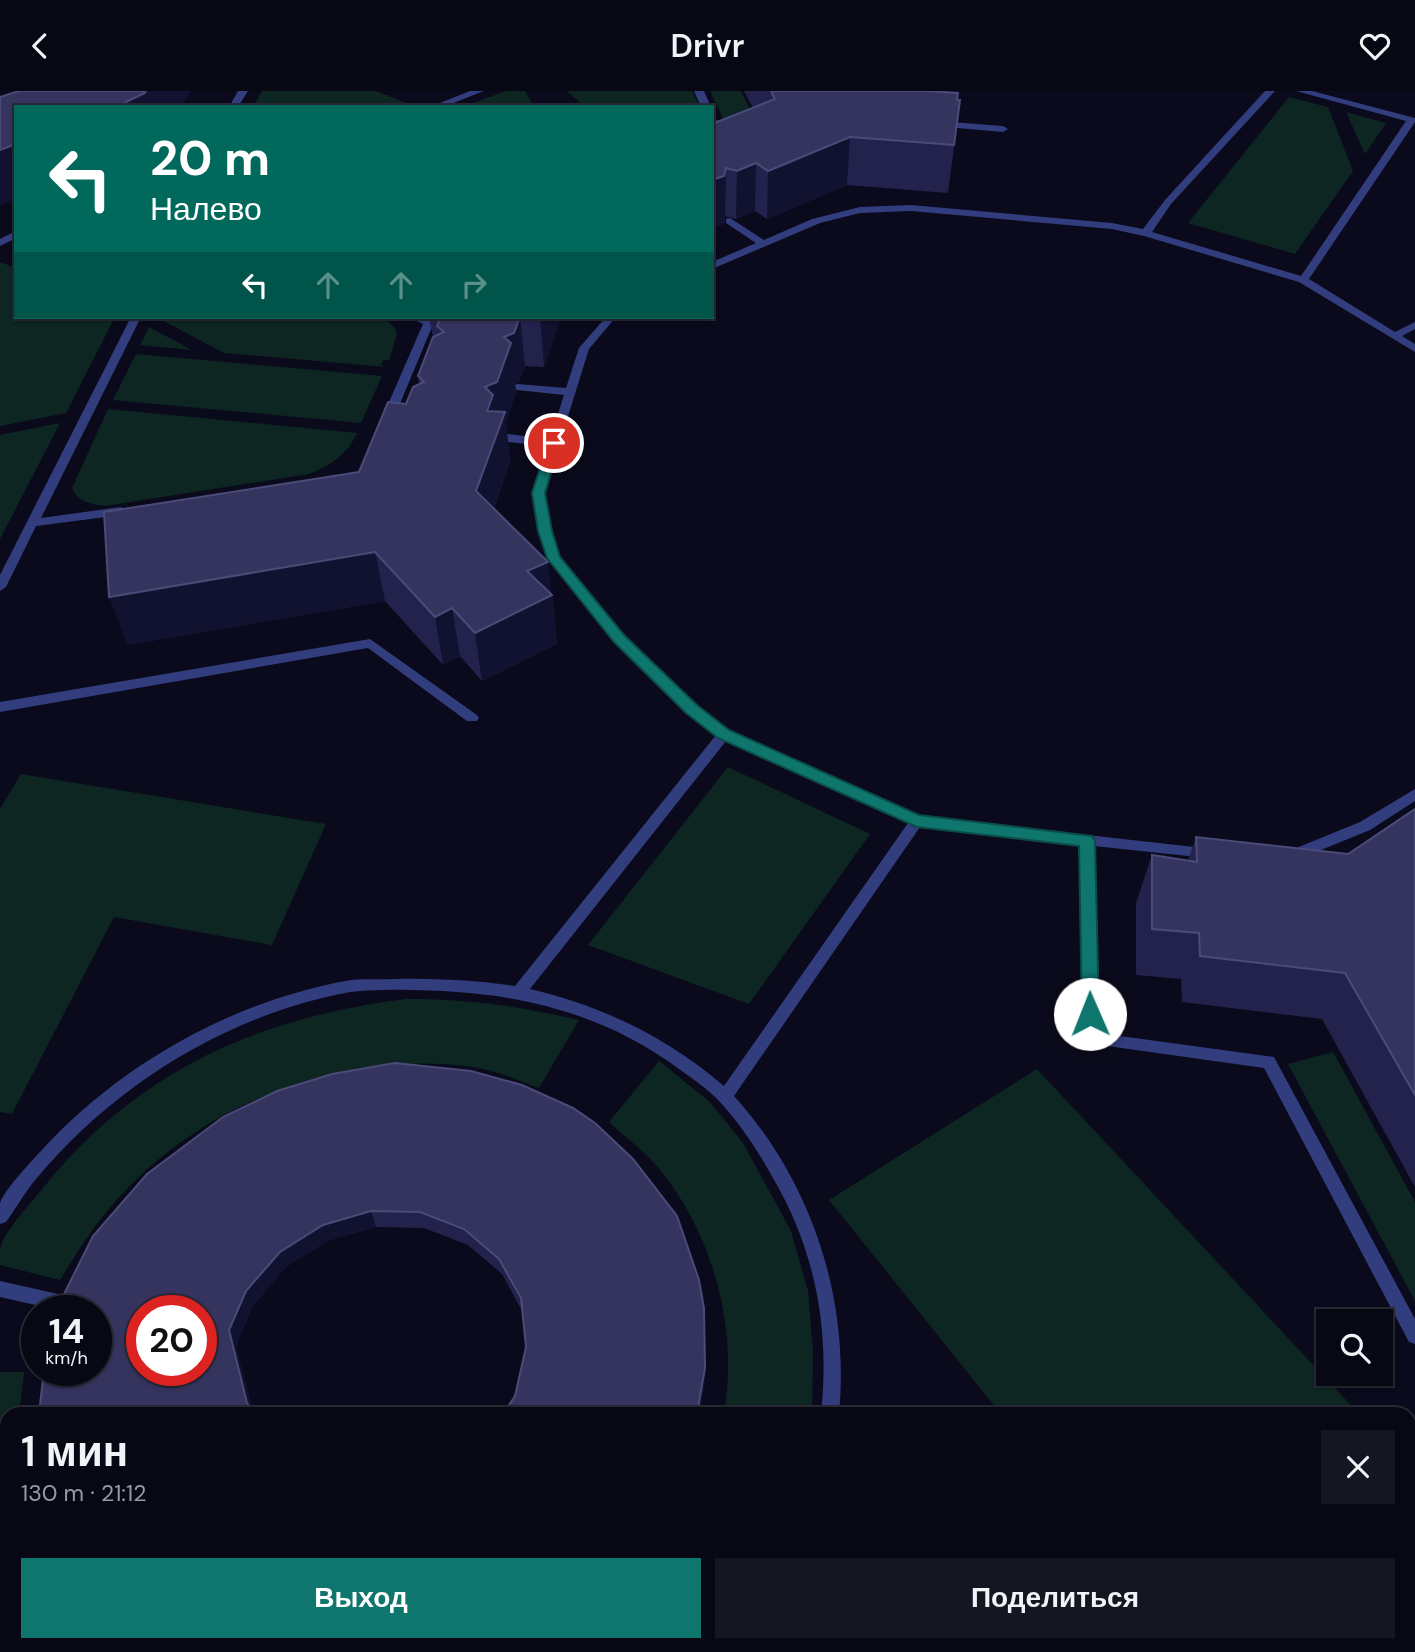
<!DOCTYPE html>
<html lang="ru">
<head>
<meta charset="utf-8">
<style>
  :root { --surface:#080815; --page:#161622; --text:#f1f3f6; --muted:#989aa0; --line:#292934; --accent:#0f766e }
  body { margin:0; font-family:"DM Sans",sans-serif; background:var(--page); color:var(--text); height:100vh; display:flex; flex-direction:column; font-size:26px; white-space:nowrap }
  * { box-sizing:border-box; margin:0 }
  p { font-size:23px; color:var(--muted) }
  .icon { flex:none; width:38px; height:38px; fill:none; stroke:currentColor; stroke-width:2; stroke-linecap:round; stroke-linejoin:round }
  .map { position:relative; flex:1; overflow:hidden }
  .panel { position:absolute; left:0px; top:1316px; width:1416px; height:245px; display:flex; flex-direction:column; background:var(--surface); border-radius:21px 21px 0 0; box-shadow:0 2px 5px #0004,0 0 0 2px var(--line) }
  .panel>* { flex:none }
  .hud { position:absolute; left:14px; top:14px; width:700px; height:214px; border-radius:0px; box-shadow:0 2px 5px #0004,0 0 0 2px var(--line); background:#00695c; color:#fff; overflow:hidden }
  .tools { position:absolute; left:1316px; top:1218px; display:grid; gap:14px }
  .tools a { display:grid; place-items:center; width:77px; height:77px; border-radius:0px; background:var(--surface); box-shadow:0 2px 5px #0004,0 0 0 2px var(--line); font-size:35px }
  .speed { position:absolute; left:21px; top:1204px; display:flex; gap:14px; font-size:35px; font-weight:700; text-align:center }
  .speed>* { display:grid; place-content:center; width:91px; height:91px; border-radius:50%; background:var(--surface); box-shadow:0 2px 5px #0004,0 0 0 2px var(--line); line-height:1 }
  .speed small { font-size:18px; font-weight:400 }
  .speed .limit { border:10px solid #d22; background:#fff; color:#111 }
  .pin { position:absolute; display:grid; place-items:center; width:60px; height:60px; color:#fff; margin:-30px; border:4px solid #fff; border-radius:50%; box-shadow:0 2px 7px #0007 }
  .me { position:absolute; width:77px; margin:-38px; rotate:359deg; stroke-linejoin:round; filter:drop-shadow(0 0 5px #0008) }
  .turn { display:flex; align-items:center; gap:24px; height:147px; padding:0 21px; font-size:32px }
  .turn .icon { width:91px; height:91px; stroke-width:2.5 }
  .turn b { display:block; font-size:49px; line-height:60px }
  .lanes { display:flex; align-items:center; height:66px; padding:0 21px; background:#0003; justify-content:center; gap:35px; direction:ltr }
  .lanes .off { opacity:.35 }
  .round { display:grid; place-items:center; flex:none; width:74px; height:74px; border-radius:0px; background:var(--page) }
  .head { display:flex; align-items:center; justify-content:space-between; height:119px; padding:0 21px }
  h1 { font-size:42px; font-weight:600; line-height:52px }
  .cta { display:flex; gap:14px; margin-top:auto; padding:14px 21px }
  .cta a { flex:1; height:80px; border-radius:0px; background:var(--accent); color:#fff; font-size:28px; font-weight:600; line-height:80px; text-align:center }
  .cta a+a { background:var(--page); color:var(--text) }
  header { display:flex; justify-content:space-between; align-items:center; height:91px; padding:0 21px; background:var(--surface); font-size:32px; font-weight:600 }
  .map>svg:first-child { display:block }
  .green { fill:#0d2621 }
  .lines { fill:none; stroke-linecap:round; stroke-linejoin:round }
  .service { fill:#323d7e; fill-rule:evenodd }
  .wall { fill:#22224c }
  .shaded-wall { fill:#111130 }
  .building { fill:#34345f; stroke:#4a4b78; stroke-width:2; fill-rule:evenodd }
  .route { fill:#0f766e; stroke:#0a4d48; stroke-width:2 }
</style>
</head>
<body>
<header><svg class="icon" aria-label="back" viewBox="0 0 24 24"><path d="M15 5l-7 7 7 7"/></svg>Drivr<svg class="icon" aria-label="heart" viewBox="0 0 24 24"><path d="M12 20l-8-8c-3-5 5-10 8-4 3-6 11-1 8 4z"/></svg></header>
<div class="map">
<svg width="1415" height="1561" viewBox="0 0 1415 1561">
  <rect width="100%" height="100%" fill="#0a0a1c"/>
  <g class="green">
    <path d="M 262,0 L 376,0 L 409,13 L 402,16 L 253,16 Z"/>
    <path d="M 506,0 L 525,0 L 534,16 L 462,16 Z"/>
    <path d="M 567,0 L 692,0 L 700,16 L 585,16 Z"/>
    <path d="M 710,0 L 741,0 L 763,44 L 733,48 Z"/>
    <path d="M 1289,6 L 1328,16 L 1353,80 L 1295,163 L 1188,132 Z"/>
    <path d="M 1346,21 L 1386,32 L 1365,63 Z"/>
    <path d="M 0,171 L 16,177 L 16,226 L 115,226 L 66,322 L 0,335 Z"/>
    <path d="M 156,226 L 382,226 L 394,236 L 397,243 L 389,269 L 383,269 L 381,274 L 386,276 L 224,262 Z"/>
    <path d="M 149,236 L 192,259 L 140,254 Z"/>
    <path d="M 136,263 L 382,285 L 361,332 L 113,309 Z"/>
    <path d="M 108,318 L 357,342 C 347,364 331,374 309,383 L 105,415 C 91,413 78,411 72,397 Z"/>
    <path d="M 60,332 L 0,448 L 0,344 Z"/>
    <path d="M 728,676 L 870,743 L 749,913 L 588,854 Z"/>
    <path d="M 21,683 L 326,733 L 272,854 L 114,826 L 12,1023 L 0,1021 L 0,718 Z"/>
    <path d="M 406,908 C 469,908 518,915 579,929 L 539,997 C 518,989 495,979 473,976 C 339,957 194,1015 108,1119 C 90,1140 75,1165 60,1189 L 0,1174 C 0,1170 0,1163 0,1158 C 4,1140 31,1112 43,1097 C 137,980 259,926 406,908 Z"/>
    <path d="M 1333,961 L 1415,1111 L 1415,1210 L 1288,973 Z"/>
    <path d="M 659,970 L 710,1011 L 743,1052 L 791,1140 L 808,1200 L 813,1260 L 812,1323 L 724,1323 C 739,1238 713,1142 657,1075 C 643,1059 625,1046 609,1031 Z"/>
    <path d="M 1037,978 L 1359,1323 L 1001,1323 L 829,1109 Z"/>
    <path d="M 0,1281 L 24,1281 L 19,1323 L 7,1323 L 7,1400 L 0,1402 Z"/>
    <path d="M 624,1554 L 709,1554 L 703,1561 L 630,1561 Z"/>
  </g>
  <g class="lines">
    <g class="service">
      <path d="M 238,0 L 248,0 L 238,16 L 229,16 Z"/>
      <path d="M 470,0 L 484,0 L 443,16 L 430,16 Z"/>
      <path d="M 694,0 L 704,0 L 711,16 L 701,16 Z"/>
      <path d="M 1265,0 L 1275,0 L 1171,113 L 1152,141 L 1301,185 L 1406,30 L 1296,0 L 1312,0 L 1415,27 L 1415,31 L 1309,188 L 1395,241 L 1415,231 L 1415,238 L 1402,245 L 1415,253 L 1415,261 L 1299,191 L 1144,145 L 1112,138 L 911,120 L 860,122 L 820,132 L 712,178 L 712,171 L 756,152 L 726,132 L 726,128 L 730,127 L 764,149 L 812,128 L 860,116 L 911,114 L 1112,132 L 1143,138 L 1165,109 Z"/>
      <path d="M 712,26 L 717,29 L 729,57 L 712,65 L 712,58 L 719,56 L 712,41 Z"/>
      <path d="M 938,30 L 1003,35 L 1008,38 L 1003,41 L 935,35 L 933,33 Z"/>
      <path d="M 16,140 L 16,147 L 0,155 L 0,148 Z"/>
      <path d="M 131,226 L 141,226 L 41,427 L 121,416 L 127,420 L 121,424 L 36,435 L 6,496 L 0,500 L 0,484 Z"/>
      <path d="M 409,226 L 424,226 L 434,231 L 394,327 L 388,331 L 382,327 L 423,233 Z"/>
      <path d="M 606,226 L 616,226 L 589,258 L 544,402 L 551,440 L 560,466 L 623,545 L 697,615 L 729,640 L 919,725 L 1212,758 L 1214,762 L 1212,766 L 1207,767 L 1094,755 L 1098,942 L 1274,966 L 1415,1228 L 1415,1253 L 1409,1251 L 1264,977 L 1086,952 L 1083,947 L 1080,753 L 920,736 L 734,1005 C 812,1091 850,1208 839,1323 L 821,1323 C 830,1240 816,1160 773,1087 C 758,1060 741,1034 720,1011 C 708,998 693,988 679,978 C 613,929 537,906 456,901 C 425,899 375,897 345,902 C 226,925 113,995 36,1088 C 25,1101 16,1117 6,1131 L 0,1133 C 0,1127 0,1118 0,1112 C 5,1098 29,1073 39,1062 C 119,974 229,912 345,890 C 361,887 377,889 393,888 C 434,887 474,889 515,895 L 716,644 L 687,621 L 615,551 L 548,467 L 539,440 L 532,402 L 547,355 L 499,350 L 493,346 L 499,342 L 550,348 L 564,304 L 517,299 L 512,296 L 517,293 L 566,297 L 579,257 ZM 726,650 L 908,732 L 724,995 C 667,946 602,915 530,898 Z"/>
      <path d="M 370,548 L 477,624 L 479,627 L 477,630 L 467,630 L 368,557 L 0,621 L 0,611 Z"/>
      <path d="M 1415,698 L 1415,710 L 1370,739 L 1299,768 L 1289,768 L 1287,764 L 1289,760 L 1360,731 Z"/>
      <path d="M 0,1190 L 67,1205 L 73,1207 L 75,1213 L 73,1219 L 62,1220 L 0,1206 Z"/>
      <path d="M 576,1554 L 597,1554 L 600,1561 L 579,1561 Z"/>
      <path d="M 719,1554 L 739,1554 L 736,1561 L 716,1561 Z"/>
    </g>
  </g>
  <g class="wall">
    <path d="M 744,0 L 928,0 L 958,2 L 954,56 L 948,102 L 847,94 L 767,128 L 755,120 L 736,128 L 725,125 L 724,133 L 712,137 L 712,33 L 753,17 Z"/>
    <path d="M 429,226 L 561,226 L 544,276 L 525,275 L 519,291 L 515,293 L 516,301 L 506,331 L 510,370 L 494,418 L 552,504 L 557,553 L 482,590 L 460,565 L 443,574 L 385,510 L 127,554 L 359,381 L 419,293 L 418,285 L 433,247 Z"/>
    <path d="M 1415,718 L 1415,1096 L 1322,928 L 1182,911 L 1181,888 L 1136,884 L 1136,812 L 1152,764 L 1188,769 L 1196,746 L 1348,763 Z"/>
    <path d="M 277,1000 L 705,1291 L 699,1323 L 503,1323 L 515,1305 L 526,1256 L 522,1220 L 502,1183 L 468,1154 L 424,1137 L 376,1136 L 329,1149 L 286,1176 L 253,1215 L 236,1254 L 39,1323 Z"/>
  </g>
  <g class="shaded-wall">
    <path d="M 146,0 L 191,0 L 181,16 L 123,16 L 126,11 Z"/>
    <path d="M 850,46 L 847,94 L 767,128 L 768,80 Z"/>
    <path d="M 16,53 L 16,108 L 0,114 L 0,59 Z"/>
    <path d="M 756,72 L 755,120 L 736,128 L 737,80 Z"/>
    <path d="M 726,77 L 725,125 L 724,133 L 712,137 L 712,89 Z"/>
    <path d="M 520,226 L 525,275 L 519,291 L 515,293 L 516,301 L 506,331 L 510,370 L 483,449 L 476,400 L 485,296 L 504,246 Z"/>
    <path d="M 541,226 L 561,226 L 544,276 L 540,227 Z"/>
    <path d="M 375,461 L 385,510 L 127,554 L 109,506 Z"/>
    <path d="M 548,471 L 557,553 L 482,590 L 475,542 L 527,480 Z"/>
    <path d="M 452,517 L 460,565 L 443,574 L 435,526 Z"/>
    <path d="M 371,1120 L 376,1136 L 329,1149 L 286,1176 L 253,1215 L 236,1254 L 254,1323 L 247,1312 L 229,1239 L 246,1200 L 280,1161 L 323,1134 Z"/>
    <path d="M 705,1277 L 705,1291 L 699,1323 L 697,1323 Z"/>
    <path d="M 525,1554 L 546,1554 L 534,1561 L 513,1561 Z"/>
  </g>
  <g class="building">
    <path d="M 19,0 L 146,0 L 145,2 L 126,11 L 123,16 L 16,16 L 16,53 L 0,59 L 0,6 Z"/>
    <path d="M 771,0 L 928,0 L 958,2 L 957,9 L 960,9 L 954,54 L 850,46 L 768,80 L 756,72 L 737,80 L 726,77 L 724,85 L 712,89 L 712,43 L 714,42 L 712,41 L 712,33 L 775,8 Z"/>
    <path d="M 441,226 L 520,226 L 514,242 L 504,246 L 511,252 L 497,291 L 485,296 L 493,304 L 487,320 L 505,321 L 476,400 L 548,471 L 527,480 L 552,504 L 475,542 L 452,517 L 435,526 L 375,461 L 109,506 L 104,421 L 359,381 L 388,311 L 406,313 L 413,296 L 424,291 L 418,285 L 433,246 L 444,241 L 437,235 Z"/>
    <path d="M 1415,718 L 1415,1004 L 1345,882 L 1200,865 L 1199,842 L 1152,838 L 1152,764 L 1197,771 L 1196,746 L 1348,763 Z"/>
    <path d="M 395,972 L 471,980 L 522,994 L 573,1017 L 595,1032 L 633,1068 L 677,1125 L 699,1189 L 704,1217 L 705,1277 L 697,1323 L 503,1323 L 515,1305 L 526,1256 L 521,1207 L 499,1168 L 464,1138 L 420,1121 L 371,1120 L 323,1134 L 280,1161 L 246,1200 L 229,1239 L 247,1312 L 255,1323 L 39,1323 L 44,1279 L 96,1279 L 96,1220 L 58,1220 L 62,1207 L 93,1145 L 147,1083 L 223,1026 L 277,1000 L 332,983 ZM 142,1220 L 201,1220 L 201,1279 L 142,1279 Z"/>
    <path d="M 7,1439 L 7,1554 L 525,1554 L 513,1561 L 0,1561 L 0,1443 Z"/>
  </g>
  <path class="route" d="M 554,347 L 560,352 L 545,402 L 552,440 L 560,466 L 624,544 L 697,614 L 729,639 L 919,724 L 1092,745 L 1095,750 L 1099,923 L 1096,928 L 1084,928 L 1082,923 L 1079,755 L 917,736 L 718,647 L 686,622 L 614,551 L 547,467 L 538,440 L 532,402 L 548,352 Z"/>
</svg>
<div class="tools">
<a><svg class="icon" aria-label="search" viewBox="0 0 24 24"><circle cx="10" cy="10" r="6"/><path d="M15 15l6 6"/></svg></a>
</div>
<div class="speed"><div>14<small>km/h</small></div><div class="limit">20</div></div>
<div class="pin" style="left:554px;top:352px;background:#d93025"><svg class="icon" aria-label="arrive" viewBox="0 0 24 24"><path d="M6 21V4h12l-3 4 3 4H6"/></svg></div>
<svg class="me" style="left:1090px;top:923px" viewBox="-20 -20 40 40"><circle r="19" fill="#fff"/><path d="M0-13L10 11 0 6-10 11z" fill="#0f766e"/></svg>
<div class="hud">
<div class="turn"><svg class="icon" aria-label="left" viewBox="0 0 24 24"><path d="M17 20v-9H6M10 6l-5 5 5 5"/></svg><div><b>20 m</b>Налево</div></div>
<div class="lanes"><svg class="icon" aria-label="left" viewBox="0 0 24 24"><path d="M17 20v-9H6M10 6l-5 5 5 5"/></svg><svg class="icon off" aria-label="ahead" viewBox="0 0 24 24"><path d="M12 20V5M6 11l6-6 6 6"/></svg><svg class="icon off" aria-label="ahead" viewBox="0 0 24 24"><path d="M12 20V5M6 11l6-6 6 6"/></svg><svg class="icon off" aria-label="right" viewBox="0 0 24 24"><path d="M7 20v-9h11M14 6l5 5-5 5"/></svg></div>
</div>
<section class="panel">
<div class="head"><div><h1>1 мин</h1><p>130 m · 21:12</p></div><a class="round"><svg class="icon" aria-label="close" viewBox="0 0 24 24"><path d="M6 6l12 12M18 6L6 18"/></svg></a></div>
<div class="cta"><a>Выход</a><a>Поделиться</a></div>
</section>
</div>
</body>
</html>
